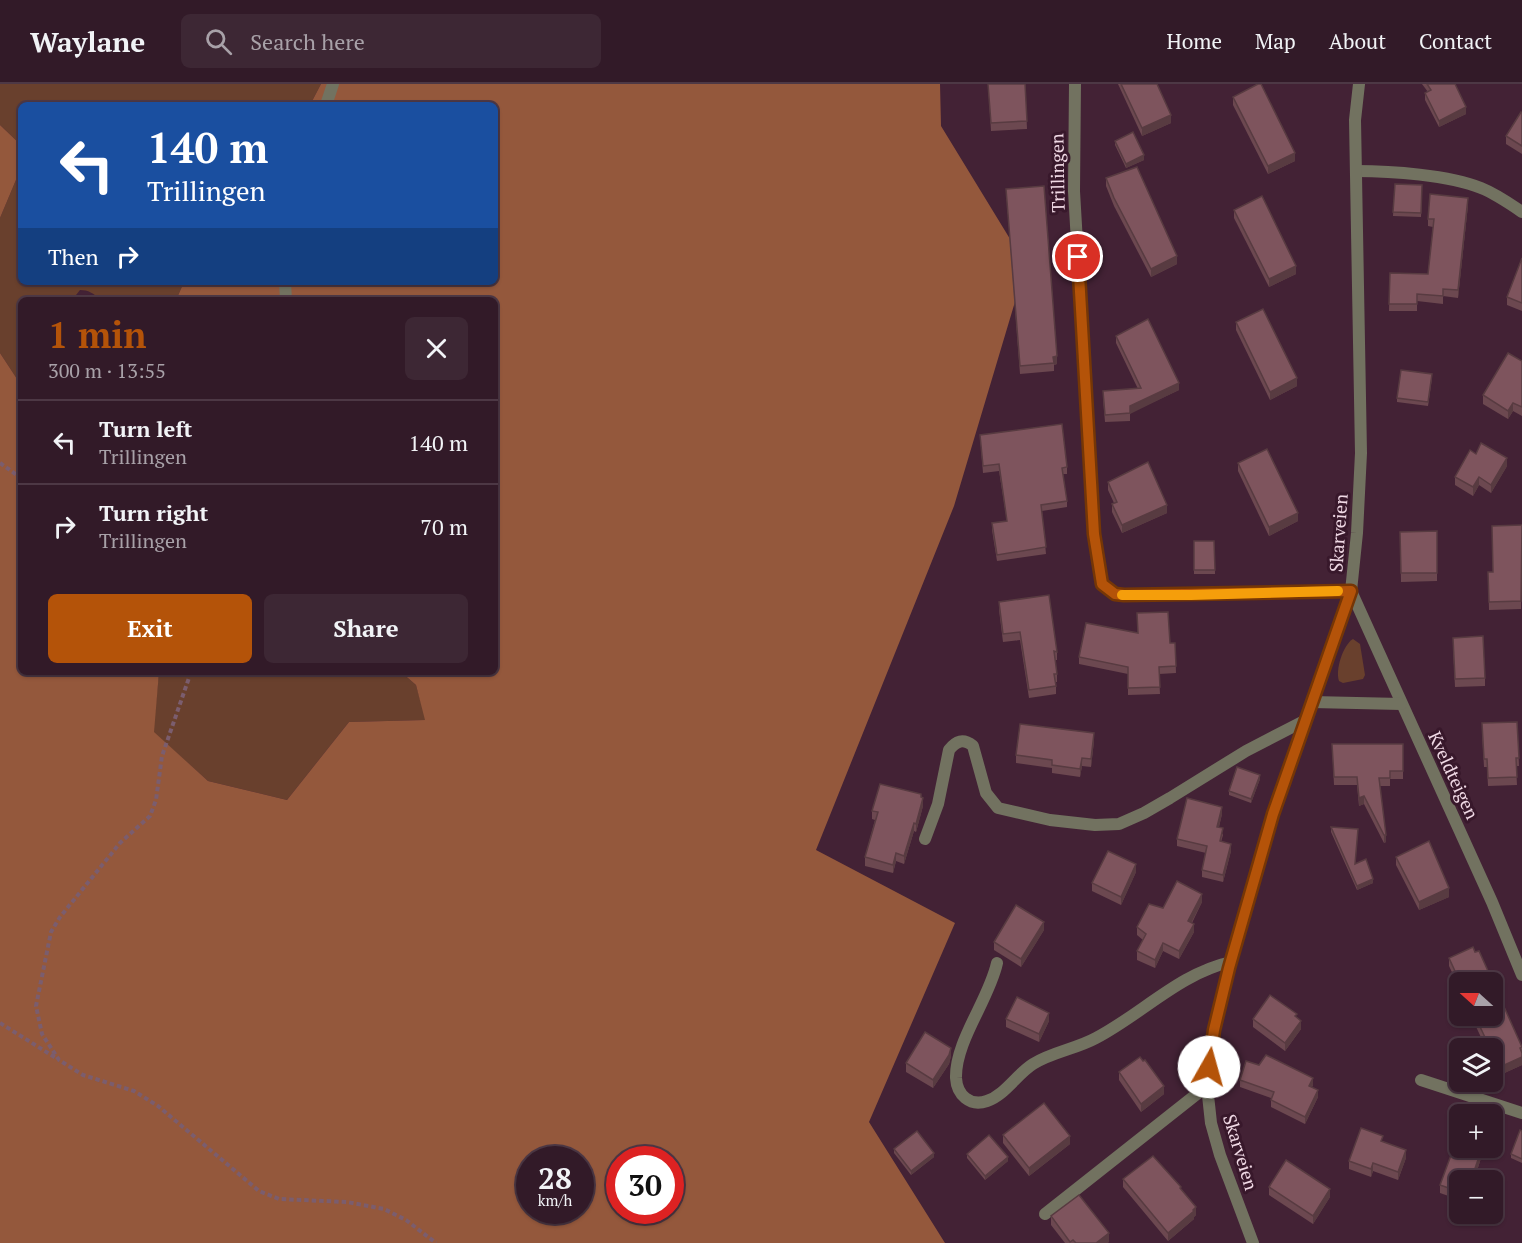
<!DOCTYPE html>
<html lang="en">
<head>
<meta charset="utf-8">
<style>
  :root { --surface:#321a28; --page:#3d2734; --text:#f1f3f6; --muted:#a8a1a8; --line:#4d3845; --accent:#b45309 }
  body { margin:0; font-family:"PT Serif",serif; background:var(--page); color:var(--text); height:100vh; display:flex; flex-direction:column; font-size:22px; white-space:nowrap }
  * { box-sizing:border-box; margin:0 }
  p { font-size:20px; color:var(--muted) }
  .icon { flex:none; width:33px; height:33px; fill:none; stroke:currentColor; stroke-width:2; stroke-linecap:round; stroke-linejoin:round }
  .map { position:relative; flex:1; overflow:hidden }
  .panel { position:absolute; left:18px; top:213px; width:480px; height:378px; display:flex; flex-direction:column; background:var(--surface); border-radius:9px; box-shadow:0 2px 4px #0004,0 0 0 2px var(--line) }
  .panel>* { flex:none }
  .banner { position:absolute; left:18px; top:18px; width:480px; height:183px; border-radius:9px; box-shadow:0 2px 4px #0004,0 0 0 2px var(--line); background:#1a4fa0; color:#fff; overflow:hidden }
  .needle { width:39px; rotate:291deg }
  .controls { position:absolute; left:1449px; top:888px; display:grid; gap:12px }
  .controls a { display:grid; place-items:center; width:54px; height:54px; border-radius:9px; background:var(--surface); box-shadow:0 2px 4px #0004,0 0 0 2px var(--line); font-size:30px }
  .speed { position:absolute; left:516px; top:1062px; display:flex; gap:12px; font-size:30px; font-weight:700; text-align:center }
  .speed>* { display:grid; place-content:center; width:78px; height:78px; border-radius:50%; background:var(--surface); box-shadow:0 2px 4px #0004,0 0 0 2px var(--line); line-height:1 }
  .speed small { font-size:15px; font-weight:400 }
  .speed .limit { border:9px solid #d22; background:#fff; color:#111 }
  .pin { position:absolute; display:grid; place-items:center; width:51px; height:51px; color:#fff; margin:-26px; border:3px solid #fff; border-radius:50%; box-shadow:0 2px 6px #0007 }
  .me { position:absolute; width:66px; margin:-33px; rotate:7deg; stroke-linejoin:round; filter:drop-shadow(0 0 4px #0008) }
  .turn { display:flex; align-items:center; gap:21px; height:126px; padding:0 30px; font-size:27px }
  .turn .icon { width:78px; height:78px; stroke-width:2.5 }
  .turn b { display:block; font-size:42px; line-height:51px }
  .then { display:flex; align-items:center; height:57px; padding:0 30px; background:#0003; gap:12px; font-size:22px }
  .round { display:grid; place-items:center; flex:none; width:63px; height:63px; border-radius:9px; background:var(--page) }
  .overview { display:flex; align-items:center; justify-content:space-between; height:102px; padding:0 30px }
  h1 { font-size:36px; font-weight:700; line-height:45px; color:var(--accent) }
  .primary-button { display:flex; gap:12px; margin-top:auto; padding:12px 30px }
  .primary-button a { flex:1; height:69px; border-radius:9px; background:var(--accent); color:#fff; font-size:24px; font-weight:700; line-height:69px; text-align:center }
  .primary-button a+a { background:var(--page); color:var(--text) }
  ul { padding:0; list-style:none }
  li { display:flex; align-items:center; gap:18px; height:84px; padding:0 30px; border-top:2px solid var(--line) }
  li div { flex:1 }
  li b { display:block; font-size:22px }
  li em { font-style:normal }
  header { display:flex; align-items:center; gap:36px; box-sizing:border-box; height:84px; padding:0 30px; background:var(--surface); border-bottom:2px solid var(--line) }
  header strong { font-size:28px }
  nav { display:flex; gap:33px; margin-inline-start:auto; font-size:21px }
  .search { width:420px; height:54px; background:var(--page); display:flex; align-items:center; gap:15px; box-sizing:border-box; padding:0 21px; border-radius:9px; color:var(--muted); font-size:22px }
  .map>svg:first-child { display:block }
  .green { fill:#69402d }
  .forest { fill:#94583c; fill-rule:evenodd }
  .lines { fill:none; stroke-linecap:round; stroke-linejoin:round }
  .path { stroke:#7b5d6e; stroke-width:4; stroke-dasharray:4.5 3; stroke-linecap:butt }
  .service { stroke:#727260; stroke-width:12 }
  .minor { stroke:#727260; stroke-width:12 }
  .wall { fill:#6c4850 }
  .shaded-wall { fill:#583b41 }
  .building { fill:#7e545d; stroke:#583b41; stroke-width:1.5 }
  .route-casing { stroke:#753606; stroke-width:15 }
  .route { stroke:#b45309; stroke-width:10 }
  .slow { stroke:#f59e0b; stroke-width:10 }
  .labels { text-anchor:middle; dominant-baseline:central; stroke-width:6; stroke-linejoin:round; paint-order:stroke }
  .street-label { font-size:18px; fill:#f0d9e5; stroke:#38182b }
</style>
</head>
<body>
<header>
<strong>Waylane</strong>
<div class="search"><svg class="icon" aria-label="search" viewBox="0 0 24 24"><circle cx="10" cy="10" r="6"/><path d="M15 15l6 6"/></svg>Search here</div>
<nav><a>Home</a><a>Map</a><a>About</a><a>Contact</a></nav>
</header>
<div class="map">
<svg width="1522" height="1159" viewBox="0 0 1522 1159">
  <rect width="100%" height="100%" fill="#432235"/>
  <g class="green">
    <path d="M 0,0 L 321,0 L 310,21 L 21,21 L 21,61 L 0,41 Z"/>
    <path d="M 21,84 L 21,198 L 184,198 L 176,216 L 100,216 C 94,209 88,206 80,206 L 72,216 L 21,216 L 21,301 L 0,269 L 0,134 Z"/>
    <path d="M 1353,555 L 1360,560 L 1365,591 L 1363,595 L 1343,599 L 1339,597 C 1335,586 1343,561 1353,555 Z"/>
    <path d="M 159,588 L 401,588 L 416,601 L 426,636 L 349,638 L 287,716 L 208,697 L 153,648 Z"/>
  </g>
  <g class="forest">
    <path d="M 321,0 L 940,0 L 941,42 L 1026,181 L 954,422 L 816,766 L 955,839 L 869,1038 L 945,1159 L 0,1159 L 0,269 L 21,301 L 21,588 L 159,588 L 154,648 L 208,697 L 287,716 L 349,638 L 425,636 L 416,601 L 401,588 L 495,588 L 495,216 L 176,216 L 184,198 L 495,198 L 495,21 L 310,21 ZM 530,1076 L 580,1076 L 580,1126 L 530,1126 ZM 620,1076 L 670,1076 L 670,1126 L 620,1126 Z"/>
    <path d="M 0,41 L 21,61 L 21,84 L 0,134 Z"/>
  </g>
  <g class="lines">
    <g class="path">
      <path d="M 0,379 L 21,394"/>
      <path d="M 191,588 L 162,672 L 156,716 L 150,732 L 120,759 L 60,833 L 51,848 L 36,922 L 42,950 L 59,976 L 83,991 L 134,1007 L 158,1022 L 259,1107 L 279,1115 L 347,1118 L 384,1125 L 406,1136 L 436,1159"/>
      <path d="M 0,939 L 56,974"/>
    </g>
    <g class="service">
      <path d="M 326,21 L 333,0"/>
      <path d="M 1356,87 C 1391,87 1449,91 1481,104 C 1496,110 1509,119 1522,128"/>
      <path d="M 285,198 L 286,216"/>
      <path d="M 925,755 L 938,720 L 949,666 C 956,657 963,654 973,662 L 986,709 L 998,724 L 1050,736 L 1095,741 L 1119,740 L 1144,729 L 1170,714 L 1246,667 L 1306,636"/>
      <path d="M 997,879 C 989,916 955,957 956,994 C 957,1011 970,1023 987,1017 C 1005,1011 1017,990 1033,980 C 1052,968 1076,965 1096,954 C 1142,930 1180,889 1231,878"/>
      <path d="M 1421,996 L 1522,1029"/>
      <path d="M 1045,1130 L 1207,1002"/>
    </g>
    <g class="minor">
      <path d="M 1075,0 L 1074,107 L 1094,450 L 1102,500 L 1115,510 L 1124,511 L 1351,507 L 1492,818 L 1522,891"/>
      <path d="M 1312,618 L 1401,620"/>
      <path d="M 1253,1159 L 1220,1071 L 1211,1039 L 1207,1002 L 1214,946 L 1229,884 L 1273,730 L 1351,507 L 1357,449 L 1361,369 L 1355,36 L 1359,0"/>
    </g>
  </g>
  <g class="wall">
    <path d="M 988,0 L 1025,0 L 1027,45 L 991,47 Z"/>
    <path d="M 1118,0 L 1157,0 L 1171,39 L 1142,52 Z"/>
    <path d="M 1422,0 L 1455,0 L 1466,30 L 1439,43 L 1425,16 L 1425,9 L 1428,8 Z"/>
    <path d="M 1233,13 L 1295,77 L 1268,90 L 1233,21 Z"/>
    <path d="M 1522,29 L 1522,70 L 1506,60 L 1506,52 Z"/>
    <path d="M 1115,57 L 1144,76 L 1126,84 L 1115,61 Z"/>
    <path d="M 1106,94 L 1177,180 L 1151,193 L 1114,122 L 1106,102 Z"/>
    <path d="M 1395,100 L 1422,101 L 1421,133 L 1393,132 Z"/>
    <path d="M 1006,105 L 1057,280 L 1054,281 L 1054,287 L 1020,290 Z"/>
    <path d="M 1468,121 L 1458,214 L 1443,212 L 1443,220 L 1417,217 L 1417,227 L 1389,227 L 1390,189 L 1428,190 L 1433,143 L 1428,142 L 1428,135 Z"/>
    <path d="M 1234,126 L 1296,190 L 1269,203 L 1234,134 Z"/>
    <path d="M 1522,174 L 1522,227 L 1507,221 L 1507,213 Z"/>
    <path d="M 1236,238 L 1297,302 L 1270,316 L 1236,246 Z"/>
    <path d="M 1116,252 L 1179,306 L 1130,329 L 1130,337 L 1105,338 L 1103,314 L 1138,305 L 1116,259 Z"/>
    <path d="M 1522,277 L 1522,332 L 1513,327 L 1508,335 L 1483,320 L 1483,311 Z"/>
    <path d="M 1432,294 L 1428,322 L 1397,318 L 1397,314 Z"/>
    <path d="M 980,351 L 1067,383 L 1067,390 L 1063,390 L 1067,417 L 1067,423 L 1042,427 L 1046,470 L 997,477 L 992,446 L 992,439 L 1007,437 L 999,387 L 983,389 Z"/>
    <path d="M 1238,379 L 1298,437 L 1269,452 L 1238,387 Z"/>
    <path d="M 1507,382 L 1491,409 L 1479,401 L 1473,412 L 1455,401 L 1455,393 Z"/>
    <path d="M 1108,398 L 1167,429 L 1122,449 L 1112,428 L 1112,420 L 1114,419 L 1108,406 Z"/>
    <path d="M 1522,441 L 1521,525 L 1489,526 L 1488,488 L 1493,488 Z"/>
    <path d="M 1437,447 L 1437,497 L 1401,498 L 1400,448 Z"/>
    <path d="M 1194,457 L 1214,457 L 1215,490 L 1194,490 Z"/>
    <path d="M 999,518 L 1057,568 L 1057,576 L 1055,576 L 1057,590 L 1057,598 L 1056,598 L 1056,610 L 1029,614 L 1020,556 L 1003,558 L 999,526 Z"/>
    <path d="M 1170,559 L 1175,559 L 1176,589 L 1159,590 L 1160,610 L 1128,611 L 1128,590 L 1079,580 L 1079,573 Z"/>
    <path d="M 1453,562 L 1485,594 L 1485,602 L 1455,603 Z"/>
    <path d="M 1517,638 L 1519,682 L 1516,682 L 1517,701 L 1488,702 L 1487,683 L 1484,683 L 1482,648 Z"/>
    <path d="M 1094,657 L 1091,683 L 1082,682 L 1080,693 L 1052,689 L 1052,684 L 1016,679 L 1016,671 Z"/>
    <path d="M 1332,660 L 1403,660 L 1403,695 L 1390,695 L 1390,702 L 1380,702 L 1386,758 L 1384,759 L 1364,720 L 1359,722 L 1357,701 L 1334,701 Z"/>
    <path d="M 1260,695 L 1251,719 L 1229,711 L 1229,707 Z"/>
    <path d="M 921,713 L 923,722 L 916,748 L 914,747 L 904,780 L 896,777 L 893,789 L 865,782 L 865,773 L 875,736 L 872,735 L 872,727 Z"/>
    <path d="M 1222,730 L 1219,743 L 1223,751 L 1221,758 L 1231,767 L 1223,798 L 1202,793 L 1202,786 L 1206,769 L 1177,762 L 1177,755 Z"/>
    <path d="M 1331,743 L 1356,780 L 1373,799 L 1357,806 L 1331,748 Z"/>
    <path d="M 1396,773 L 1449,813 L 1419,826 L 1396,781 Z"/>
    <path d="M 1136,788 L 1121,821 L 1092,807 L 1092,799 Z"/>
    <path d="M 1202,818 L 1192,839 L 1194,848 L 1179,875 L 1163,867 L 1155,884 L 1137,876 L 1137,867 L 1143,856 L 1137,851 L 1137,843 L 1163,824 Z"/>
    <path d="M 1044,846 L 1021,883 L 994,866 L 994,858 Z"/>
    <path d="M 1473,863 L 1475,868 L 1479,867 L 1522,963 L 1522,981 L 1500,991 L 1496,983 L 1495,984 L 1492,979 L 1492,964 L 1486,964 L 1471,932 L 1492,932 L 1492,898 L 1460,898 L 1460,905 L 1449,882 L 1449,874 Z"/>
    <path d="M 1297,933 L 1301,945 L 1285,967 L 1253,943 L 1253,935 Z"/>
    <path d="M 1006,935 L 1049,937 L 1039,958 L 1006,943 Z"/>
    <path d="M 951,972 L 949,980 L 933,1004 L 906,988 L 906,979 Z"/>
    <path d="M 1259,981 L 1313,1001 L 1312,1003 L 1318,1013 L 1305,1040 L 1271,1023 L 1271,1014 L 1240,1003 L 1240,996 Z"/>
    <path d="M 1119,988 L 1164,1010 L 1141,1028 L 1119,996 Z"/>
    <path d="M 1522,1047 L 1522,1079 L 1511,1074 L 1511,1070 Z"/>
    <path d="M 1003,1051 L 1070,1060 L 1029,1092 L 1003,1059 Z"/>
    <path d="M 1383,1058 L 1406,1074 L 1398,1096 L 1373,1087 L 1371,1093 L 1349,1085 L 1349,1077 Z"/>
    <path d="M 894,1065 L 934,1073 L 911,1091 L 894,1069 Z"/>
    <path d="M 967,1070 L 1008,1077 L 985,1096 L 967,1074 Z"/>
    <path d="M 1482,1071 L 1474,1096 L 1460,1096 L 1460,1116 L 1440,1109 L 1440,1101 Z"/>
    <path d="M 1123,1095 L 1181,1106 L 1196,1131 L 1194,1133 L 1194,1135 L 1168,1157 L 1123,1103 Z"/>
    <path d="M 1269,1103 L 1330,1113 L 1313,1140 L 1269,1111 Z"/>
    <path d="M 1051,1132 L 1109,1158 L 1107,1159 L 1065,1159 L 1051,1141 Z"/>
  </g>
  <g class="shaded-wall">
    <path d="M 1466,23 L 1466,30 L 1439,43 L 1439,37 Z"/>
    <path d="M 1171,31 L 1171,39 L 1142,52 L 1142,44 Z"/>
    <path d="M 1295,69 L 1295,77 L 1268,90 L 1268,82 Z"/>
    <path d="M 1144,71 L 1144,76 L 1126,84 L 1126,80 Z"/>
    <path d="M 1468,114 L 1468,121 L 1458,214 L 1458,206 Z"/>
    <path d="M 1177,172 L 1177,180 L 1151,193 L 1151,185 Z"/>
    <path d="M 1296,182 L 1296,190 L 1269,203 L 1269,195 Z"/>
    <path d="M 1057,272 L 1057,280 L 1054,281 L 1053,273 Z"/>
    <path d="M 1297,294 L 1297,302 L 1270,316 L 1270,308 Z"/>
    <path d="M 1179,299 L 1179,306 L 1130,330 L 1130,322 Z"/>
    <path d="M 1513,319 L 1513,327 L 1508,335 L 1508,327 Z"/>
    <path d="M 1507,374 L 1507,382 L 1491,409 L 1491,401 Z"/>
    <path d="M 1479,393 L 1479,401 L 1473,412 L 1473,403 Z"/>
    <path d="M 1167,421 L 1167,429 L 1122,449 L 1122,441 Z"/>
    <path d="M 1298,429 L 1298,437 L 1269,452 L 1269,443 Z"/>
    <path d="M 1094,649 L 1094,657 L 1091,683 L 1091,675 Z"/>
    <path d="M 1082,674 L 1082,682 L 1080,693 L 1080,685 Z"/>
    <path d="M 1260,691 L 1260,695 L 1251,719 L 1251,715 Z"/>
    <path d="M 1364,712 L 1364,720 L 1359,722 L 1359,714 Z"/>
    <path d="M 923,714 L 923,722 L 916,748 L 916,740 Z"/>
    <path d="M 1222,723 L 1222,730 L 1217,750 L 1217,743 Z"/>
    <path d="M 914,739 L 914,747 L 904,780 L 904,772 Z"/>
    <path d="M 1384,751 L 1386,751 L 1386,758 L 1384,759 Z"/>
    <path d="M 1231,760 L 1231,767 L 1223,798 L 1223,791 Z"/>
    <path d="M 896,769 L 896,777 L 893,789 L 893,781 Z"/>
    <path d="M 1136,780 L 1136,788 L 1121,821 L 1121,813 Z"/>
    <path d="M 1373,795 L 1373,799 L 1357,806 L 1357,802 Z"/>
    <path d="M 1449,804 L 1449,813 L 1419,826 L 1419,818 Z"/>
    <path d="M 1202,810 L 1202,818 L 1188,845 L 1188,837 Z"/>
    <path d="M 1044,838 L 1044,846 L 1021,883 L 1021,875 Z"/>
    <path d="M 1194,840 L 1194,848 L 1179,875 L 1179,867 Z"/>
    <path d="M 1163,859 L 1163,867 L 1155,884 L 1155,876 Z"/>
    <path d="M 1049,929 L 1049,937 L 1039,958 L 1039,950 Z"/>
    <path d="M 1301,937 L 1301,945 L 1285,967 L 1285,959 Z"/>
    <path d="M 951,964 L 951,972 L 949,980 L 933,1004 L 933,996 Z"/>
    <path d="M 1522,973 L 1522,981 L 1500,991 L 1500,983 Z"/>
    <path d="M 1496,975 L 1496,983 L 1495,984 L 1495,976 Z"/>
    <path d="M 1313,994 L 1313,1001 L 1309,1009 L 1309,1002 Z"/>
    <path d="M 1164,1002 L 1164,1010 L 1141,1028 L 1141,1020 Z"/>
    <path d="M 1318,1006 L 1318,1013 L 1305,1040 L 1305,1033 Z"/>
    <path d="M 1070,1052 L 1070,1060 L 1029,1092 L 1029,1084 Z"/>
    <path d="M 1482,1064 L 1482,1071 L 1474,1096 L 1471,1096 Z"/>
    <path d="M 1406,1066 L 1406,1074 L 1398,1096 L 1398,1088 Z"/>
    <path d="M 934,1069 L 934,1073 L 911,1091 L 911,1087 Z"/>
    <path d="M 1008,1073 L 1008,1077 L 985,1096 L 985,1092 Z"/>
    <path d="M 1373,1079 L 1373,1087 L 1371,1093 L 1371,1085 Z"/>
    <path d="M 1330,1105 L 1330,1113 L 1313,1140 L 1313,1132 Z"/>
    <path d="M 1196,1123 L 1196,1131 L 1194,1133 L 1194,1135 L 1168,1157 L 1168,1149 Z"/>
    <path d="M 1109,1149 L 1109,1158 L 1107,1159 L 1096,1159 Z"/>
  </g>
  <g class="building">
    <path d="M 988,0 L 1025,0 L 1027,37 L 991,39 Z"/>
    <path d="M 1121,0 L 1157,0 L 1171,31 L 1142,44 Z"/>
    <path d="M 1258,0 L 1261,0 L 1295,69 L 1268,82 L 1233,13 Z"/>
    <path d="M 1427,0 L 1455,0 L 1466,23 L 1439,37 L 1425,9 L 1431,6 Z"/>
    <path d="M 1521,28 L 1522,29 L 1522,62 L 1506,52 Z"/>
    <path d="M 1133,48 L 1144,71 L 1126,80 L 1115,57 Z"/>
    <path d="M 1137,83 L 1177,172 L 1151,185 L 1114,114 L 1106,94 Z"/>
    <path d="M 1395,100 L 1422,101 L 1421,129 L 1393,128 Z"/>
    <path d="M 1044,102 L 1057,272 L 1053,273 L 1054,279 L 1020,282 L 1006,105 Z"/>
    <path d="M 1430,110 L 1468,114 L 1458,206 L 1443,205 L 1443,212 L 1417,210 L 1417,220 L 1389,220 L 1390,189 L 1428,190 L 1434,135 L 1428,135 Z"/>
    <path d="M 1262,112 L 1296,182 L 1269,195 L 1234,126 Z"/>
    <path d="M 1522,174 L 1522,219 L 1507,213 Z"/>
    <path d="M 1263,225 L 1297,294 L 1270,308 L 1236,238 Z"/>
    <path d="M 1148,235 L 1179,299 L 1130,322 L 1130,329 L 1105,331 L 1103,307 L 1141,304 L 1116,252 Z"/>
    <path d="M 1508,269 L 1522,277 L 1522,323 L 1513,319 L 1508,327 L 1483,311 Z"/>
    <path d="M 1401,286 L 1432,290 L 1428,318 L 1397,314 Z"/>
    <path d="M 1062,340 L 1067,383 L 1062,384 L 1067,417 L 1041,421 L 1046,463 L 997,471 L 992,439 L 1007,437 L 999,380 L 983,382 L 980,351 Z"/>
    <path d="M 1481,359 L 1507,374 L 1491,401 L 1479,393 L 1473,403 L 1455,393 L 1470,366 L 1476,370 Z"/>
    <path d="M 1267,365 L 1298,429 L 1269,443 L 1238,379 Z"/>
    <path d="M 1148,378 L 1167,421 L 1122,441 L 1112,420 L 1117,418 L 1108,398 Z"/>
    <path d="M 1522,441 L 1521,517 L 1489,518 L 1488,488 L 1493,488 L 1492,442 Z"/>
    <path d="M 1437,447 L 1437,489 L 1401,489 L 1400,448 Z"/>
    <path d="M 1194,457 L 1214,457 L 1215,486 L 1194,486 Z"/>
    <path d="M 1049,511 L 1057,568 L 1054,567 L 1057,590 L 1054,590 L 1056,602 L 1029,606 L 1020,548 L 1003,550 L 999,518 Z"/>
    <path d="M 1168,528 L 1170,559 L 1175,559 L 1176,582 L 1159,583 L 1160,603 L 1128,604 L 1128,583 L 1079,573 L 1086,539 L 1138,549 L 1137,529 Z"/>
    <path d="M 1483,552 L 1485,594 L 1455,595 L 1453,554 Z"/>
    <path d="M 1517,638 L 1519,674 L 1516,674 L 1517,693 L 1488,694 L 1487,675 L 1484,675 L 1482,639 Z"/>
    <path d="M 1020,640 L 1094,649 L 1091,675 L 1082,674 L 1080,685 L 1052,681 L 1052,676 L 1016,671 Z"/>
    <path d="M 1332,660 L 1403,660 L 1403,687 L 1390,687 L 1390,694 L 1379,694 L 1386,751 L 1384,751 L 1364,712 L 1359,714 L 1357,693 L 1334,693 Z"/>
    <path d="M 1237,683 L 1260,691 L 1251,715 L 1229,707 Z"/>
    <path d="M 880,700 L 921,710 L 921,713 L 923,714 L 916,740 L 914,739 L 904,772 L 896,769 L 893,781 L 865,773 L 878,728 L 872,727 Z"/>
    <path d="M 1187,714 L 1222,723 L 1217,743 L 1223,744 L 1220,757 L 1231,760 L 1223,791 L 1202,786 L 1207,762 L 1177,755 Z"/>
    <path d="M 1331,743 L 1358,745 L 1355,780 L 1366,775 L 1373,795 L 1357,802 Z"/>
    <path d="M 1429,757 L 1449,804 L 1419,818 L 1396,773 Z"/>
    <path d="M 1108,767 L 1136,780 L 1121,813 L 1092,799 Z"/>
    <path d="M 1177,797 L 1202,810 L 1188,837 L 1194,840 L 1179,867 L 1163,859 L 1155,876 L 1137,867 L 1146,850 L 1137,843 L 1149,820 L 1163,824 Z"/>
    <path d="M 1016,821 L 1044,838 L 1021,875 L 994,858 Z"/>
    <path d="M 1473,863 L 1475,868 L 1479,867 L 1522,963 L 1520,964 L 1522,969 L 1522,973 L 1500,983 L 1496,975 L 1495,976 L 1492,971 L 1492,964 L 1490,964 L 1475,932 L 1492,932 L 1492,898 L 1460,898 L 1449,874 Z"/>
    <path d="M 1270,911 L 1297,930 L 1295,932 L 1301,937 L 1285,959 L 1253,935 Z"/>
    <path d="M 1017,913 L 1049,929 L 1039,950 L 1006,935 Z"/>
    <path d="M 925,948 L 951,964 L 949,971 L 933,996 L 906,979 Z"/>
    <path d="M 1266,971 L 1313,994 L 1309,1002 L 1318,1006 L 1305,1033 L 1271,1016 L 1274,1008 L 1240,996 L 1246,977 L 1259,981 Z"/>
    <path d="M 1140,973 L 1143,977 L 1145,976 L 1164,1002 L 1141,1020 L 1119,988 Z"/>
    <path d="M 1044,1019 L 1070,1052 L 1029,1084 L 1003,1051 Z"/>
    <path d="M 1361,1044 L 1383,1052 L 1381,1057 L 1406,1066 L 1398,1088 L 1373,1079 L 1371,1085 L 1349,1077 Z"/>
    <path d="M 1520,1046 L 1522,1047 L 1522,1075 L 1511,1070 Z"/>
    <path d="M 917,1047 L 934,1069 L 911,1087 L 894,1065 Z"/>
    <path d="M 989,1051 L 1008,1073 L 985,1092 L 967,1070 Z"/>
    <path d="M 1457,1055 L 1460,1056 L 1460,1064 L 1482,1064 L 1471,1096 L 1460,1096 L 1460,1108 L 1440,1101 Z"/>
    <path d="M 1153,1072 L 1181,1103 L 1180,1104 L 1196,1123 L 1193,1126 L 1194,1127 L 1168,1149 L 1123,1095 Z"/>
    <path d="M 1286,1076 L 1330,1105 L 1313,1132 L 1269,1103 Z"/>
    <path d="M 1079,1111 L 1109,1149 L 1096,1159 L 1076,1159 L 1073,1156 L 1070,1158 L 1051,1132 Z"/>
  </g>
  <g class="lines">
    <g class="route-casing">
      <path id="route" d="M 1078,173 L 1094,450 L 1102,500 L 1115,510 L 1124,511 L 1351,507 L 1273,730 L 1229,884 L 1214,946 L 1209,983"/>
    </g>
    <use href="#route" class="route"/>
    <path class="slow" d="M 1122,511 L 1191,511 L 1338,507"/>
  </g>
  <g class="labels">
    <g class="street-label">
      <text transform="translate(1057 89) rotate(-91)">Trillingen</text>
      <text transform="translate(1338 449) rotate(-86)">Skarveien</text>
      <text transform="translate(1454 691) rotate(65)">Kveldteigen</text>
      <text transform="translate(1241 1068) rotate(73)">Skarveien</text>
    </g>
  </g>
</svg>
<div class="controls">
<a><svg class="needle" viewBox="-14 -14 28 28"><path d="M0-13l5 13h-10z" fill="#e53935"/><path d="M0 13l5-13h-10z" fill="#a8a1a8"/></svg></a>
<a><svg class="icon" aria-label="layers" viewBox="0 0 24 24"><path d="M12 4l9 5-9 5-9-5zM3 14l9 5 9-5"/></svg></a>
<a>+</a>
<a>−</a>
</div>
<div class="speed"><div>28<small>km/h</small></div><div class="limit">30</div></div>
<div class="pin" style="left:1078px;top:173px;background:#d93025"><svg class="icon" aria-label="arrive" viewBox="0 0 24 24"><path d="M6 21V4h12l-3 4 3 4H6"/></svg></div>
<svg class="me" style="left:1209px;top:983px" viewBox="-20 -20 40 40"><circle r="19" fill="#fff"/><path d="M0-13L10 11 0 6-10 11z" fill="#b45309"/></svg>
<div class="banner">
<div class="turn"><svg class="icon" aria-label="left" viewBox="0 0 24 24"><path d="M17 20v-9H6M10 6l-5 5 5 5"/></svg><div><b>140 m</b>Trillingen</div></div>
<div class="then">Then<svg class="icon" aria-label="right" viewBox="0 0 24 24"><path d="M7 20v-9h11M14 6l5 5-5 5"/></svg></div>
</div>
<section class="panel">
<div class="overview"><div><h1>1 min</h1><p>300 m · 13:55</p></div><a class="round"><svg class="icon" aria-label="close" viewBox="0 0 24 24"><path d="M6 6l12 12M18 6L6 18"/></svg></a></div>
<ul>
<li><svg class="icon" aria-label="left" viewBox="0 0 24 24"><path d="M17 20v-9H6M10 6l-5 5 5 5"/></svg><div><b>Turn left</b><p>Trillingen</p></div><em>140 m</em></li>
<li><svg class="icon" aria-label="right" viewBox="0 0 24 24"><path d="M7 20v-9h11M14 6l5 5-5 5"/></svg><div><b>Turn right</b><p>Trillingen</p></div><em>70 m</em></li>
</ul>
<div class="primary-button"><a>Exit</a><a>Share</a></div>
</section>
</div>
</body>
</html>
